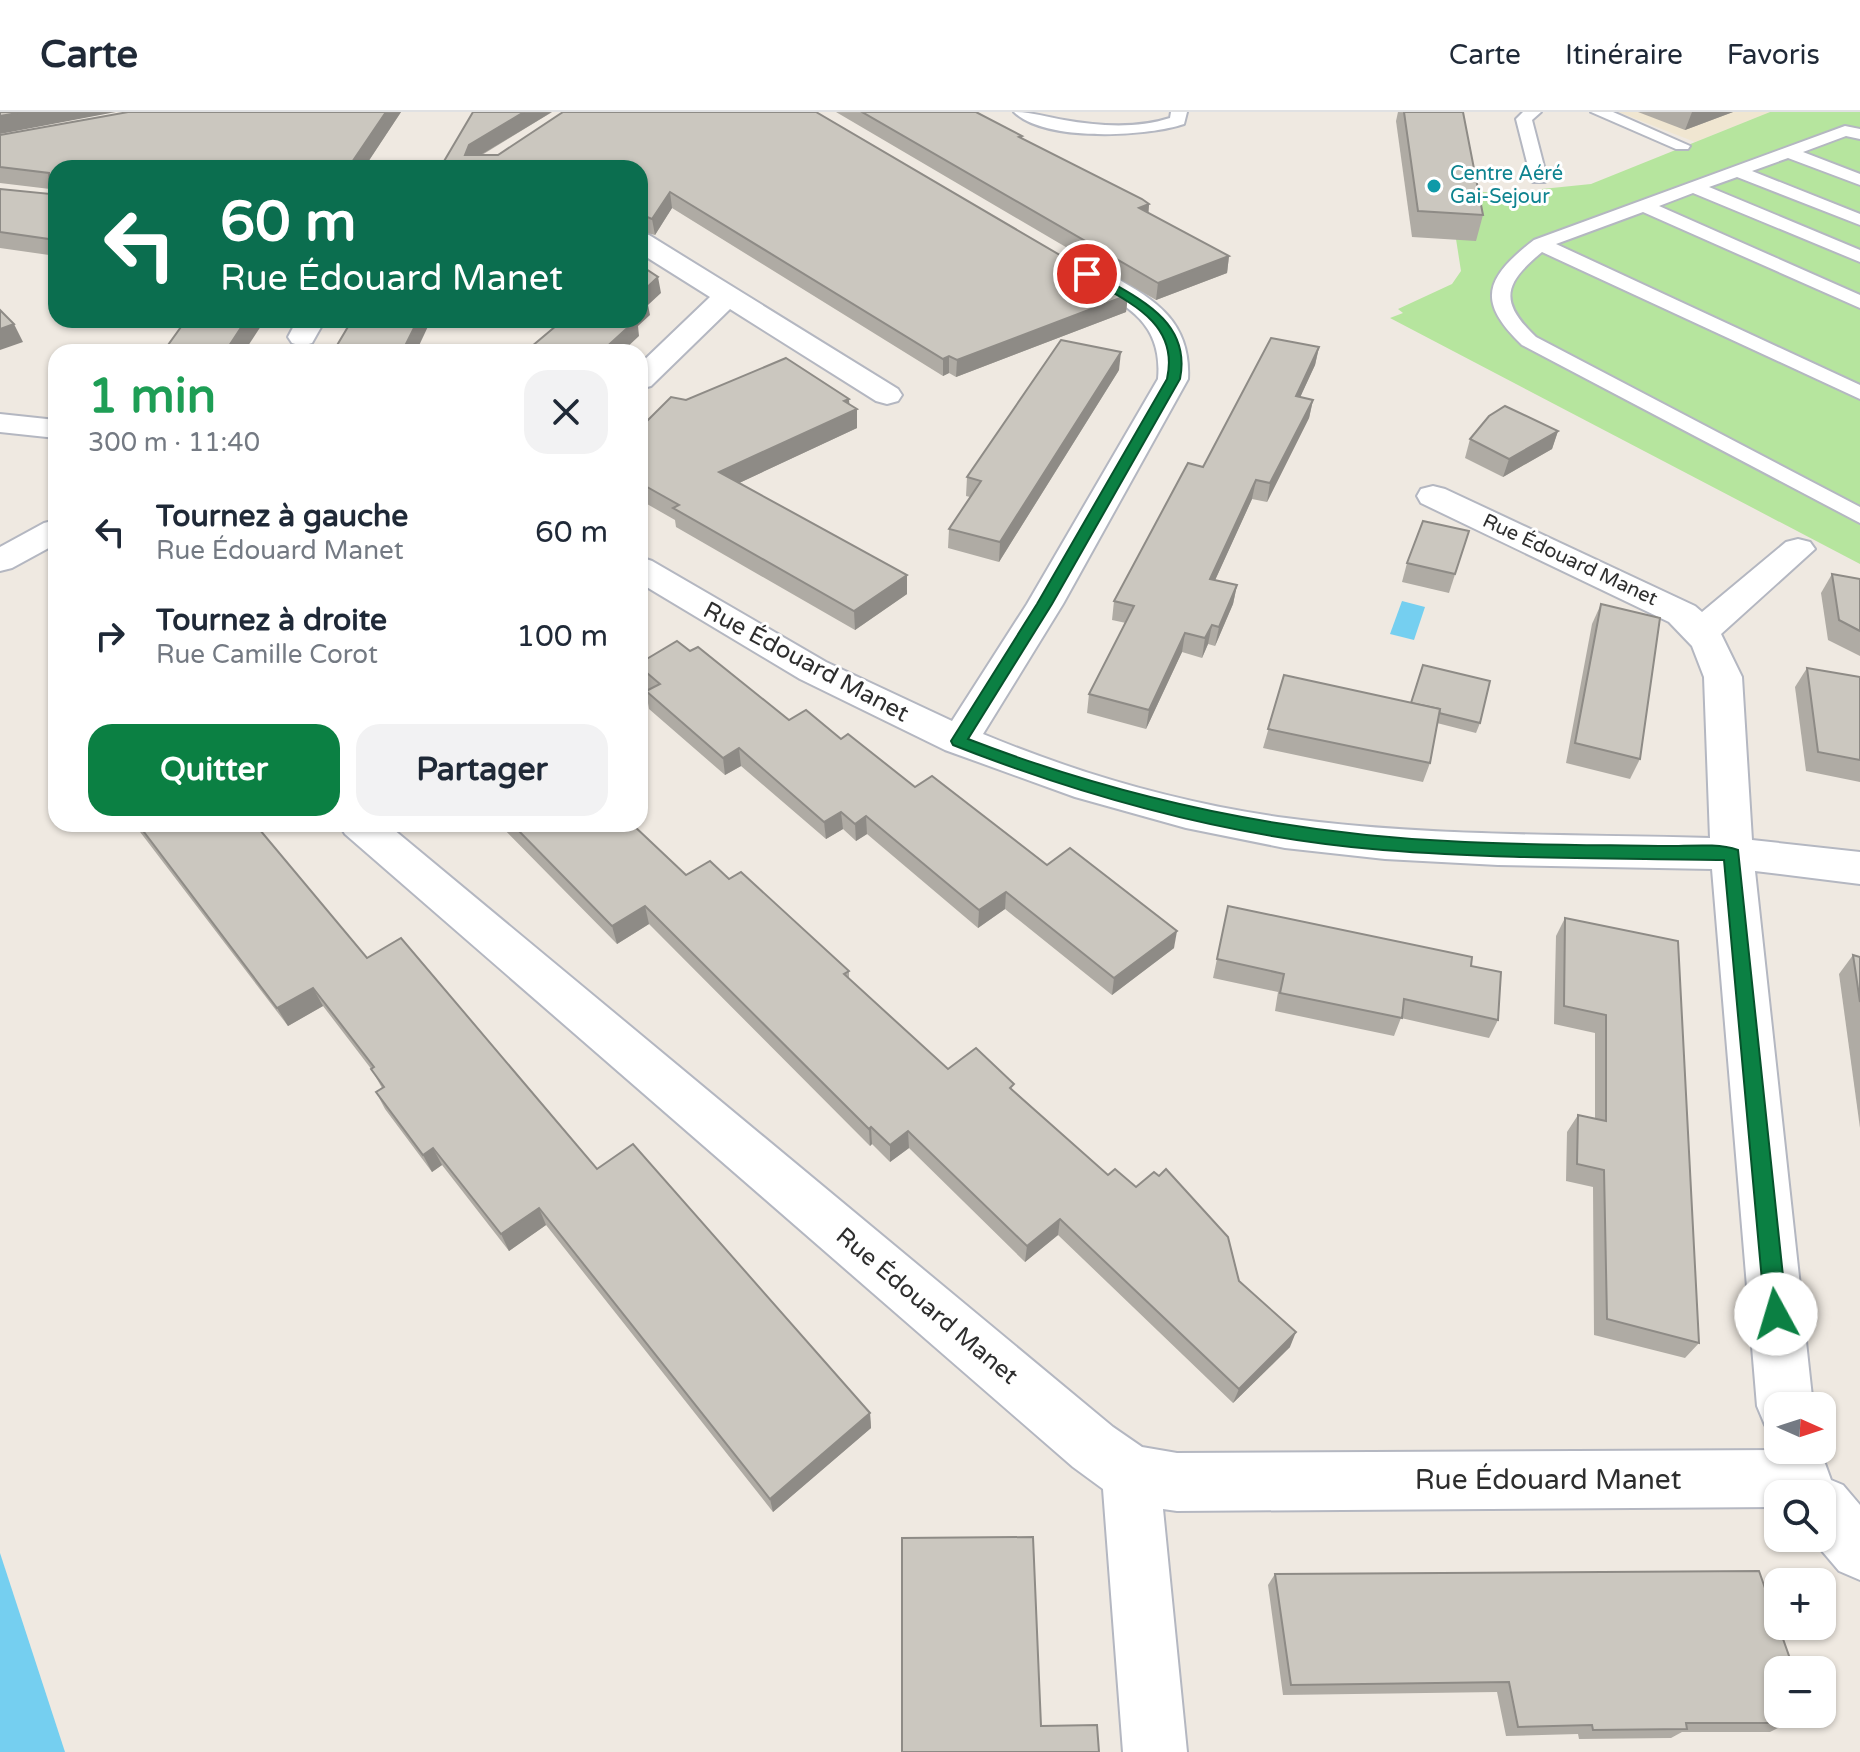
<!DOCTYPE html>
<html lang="fr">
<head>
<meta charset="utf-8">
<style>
  :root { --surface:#fff; --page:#f2f2f3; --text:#1f2937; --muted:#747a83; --line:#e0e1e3; --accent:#0b8043 }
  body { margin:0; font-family:"Varela Round",sans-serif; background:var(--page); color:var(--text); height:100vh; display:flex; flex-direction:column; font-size:30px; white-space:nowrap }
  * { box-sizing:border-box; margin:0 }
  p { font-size:26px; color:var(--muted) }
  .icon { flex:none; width:44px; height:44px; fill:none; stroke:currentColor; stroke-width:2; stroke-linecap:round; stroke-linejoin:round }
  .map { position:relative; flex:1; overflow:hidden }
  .drawer { position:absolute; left:48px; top:232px; width:600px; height:488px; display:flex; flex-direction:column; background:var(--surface); border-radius:24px; box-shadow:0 2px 6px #0004 }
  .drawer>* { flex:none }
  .top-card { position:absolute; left:48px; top:48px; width:600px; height:168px; border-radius:24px; box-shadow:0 2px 6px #0004; background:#0b6e4f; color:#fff; overflow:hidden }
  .needle { width:52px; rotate:93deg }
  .buttons { position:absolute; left:1764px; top:1280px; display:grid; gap:16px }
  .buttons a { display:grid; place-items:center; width:72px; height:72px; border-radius:16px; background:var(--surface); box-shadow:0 2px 6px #0004; font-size:40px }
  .pin { position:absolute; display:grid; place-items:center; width:68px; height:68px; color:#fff; margin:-34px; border:4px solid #fff; border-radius:50%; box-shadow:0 2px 8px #0007 }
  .me { position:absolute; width:88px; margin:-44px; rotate:354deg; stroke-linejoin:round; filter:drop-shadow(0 0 6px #0008) }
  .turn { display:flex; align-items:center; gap:28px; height:168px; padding:0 40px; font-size:36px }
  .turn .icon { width:104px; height:104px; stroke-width:2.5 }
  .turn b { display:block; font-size:56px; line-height:68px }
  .round { display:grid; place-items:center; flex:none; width:84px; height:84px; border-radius:24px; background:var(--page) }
  .summary { display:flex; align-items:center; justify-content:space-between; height:136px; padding:0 40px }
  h1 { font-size:48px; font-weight:700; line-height:60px; color:#1e9e55 }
  .action { display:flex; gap:16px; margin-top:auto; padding:16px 40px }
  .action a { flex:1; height:92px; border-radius:24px; background:var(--accent); color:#fff; font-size:32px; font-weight:700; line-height:92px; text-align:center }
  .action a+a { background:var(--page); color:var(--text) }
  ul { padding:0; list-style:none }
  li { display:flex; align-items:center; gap:24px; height:104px; padding:0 40px }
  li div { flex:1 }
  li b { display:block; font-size:30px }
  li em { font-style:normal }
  header { display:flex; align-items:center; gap:48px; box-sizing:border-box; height:112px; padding:0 40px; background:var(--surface); border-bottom:2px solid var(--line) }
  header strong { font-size:38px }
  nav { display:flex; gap:44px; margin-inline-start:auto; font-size:28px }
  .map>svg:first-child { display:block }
  .education { fill:#f0e6d1 }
  .green { fill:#b6e59e }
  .water { fill:#75cff0 }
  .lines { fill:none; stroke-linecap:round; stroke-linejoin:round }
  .service-casing { stroke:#b4b7c1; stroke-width:4 }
  .minor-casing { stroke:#b4b7c1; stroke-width:4 }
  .service { fill:#fff; fill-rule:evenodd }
  .minor { fill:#fff; fill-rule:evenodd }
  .wall { fill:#afaba4 }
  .shaded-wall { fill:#8e8b86 }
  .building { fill:#cbc7bf; stroke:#8e8b86; stroke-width:2 }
  .route { fill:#0b8043; stroke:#07532c; stroke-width:2 }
  .culture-dot { fill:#0f9aa8; stroke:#fff; stroke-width:3 }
  .labels { text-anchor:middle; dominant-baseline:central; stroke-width:6; stroke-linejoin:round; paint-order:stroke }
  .far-culture-label { font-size:20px; fill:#0d838f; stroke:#fff; text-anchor:start }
  .far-street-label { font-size:20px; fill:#2e2e2e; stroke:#fff }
  .street-label { font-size:24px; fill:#2e2e2e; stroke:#fff }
  .near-street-label { font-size:28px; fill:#2e2e2e; stroke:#fff }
</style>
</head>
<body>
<header>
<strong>Carte</strong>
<nav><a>Carte</a><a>Itinéraire</a><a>Favoris</a></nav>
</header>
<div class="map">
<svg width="1860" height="1640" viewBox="0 0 1860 1640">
  <rect width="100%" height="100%" fill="#efe9e1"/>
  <path class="education" d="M 1618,0 L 1770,0 L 1695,30 Z"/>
  <path class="green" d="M 1770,0 L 1860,0 L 1860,452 L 1390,206 L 1403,201 L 1398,197 L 1452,172 L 1461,159 L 1456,127 L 1476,128 L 1465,79 L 1542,83 L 1542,77 L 1591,72 Z"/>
  <g class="water">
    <path d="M 1402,489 L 1425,495 L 1414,528 L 1390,522 Z"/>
    <path d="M 0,1441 L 65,1640 L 0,1640 Z"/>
  </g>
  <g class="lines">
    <g class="service-casing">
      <g id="service">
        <path d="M 1014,0 C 1032,0 1046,5 1064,8 C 1098,14 1136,17 1170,6 L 1171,0 L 1187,0 L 1184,12 C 1145,25 1045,30 1014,0 Z"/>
        <path d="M 1523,0 L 1541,0 L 1532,8 L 1547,66 L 1545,70 L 1533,70 L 1531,66 L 1516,7 Z"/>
        <path d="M 1591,0 L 1613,0 L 1690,34 L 1688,37 L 1676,37 Z"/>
        <path d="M 1845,14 L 1860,17 L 1860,27 L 1846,24 L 1803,40 L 1860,62 L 1860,73 L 1788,46 L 1752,59 L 1860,102 L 1860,113 L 1737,65 L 1709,75 L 1860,138 L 1860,150 L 1693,81 L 1659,94 L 1860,183 L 1860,196 L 1643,100 L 1556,132 L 1860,273 L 1860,287 L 1542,140 C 1503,172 1499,190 1536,225 L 1860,395 L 1860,411 L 1522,233 C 1476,189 1485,166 1534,128 Z"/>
      </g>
    </g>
    <g class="minor-casing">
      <g id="minor">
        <path d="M 640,121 L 649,123 L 898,277 L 902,283 L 898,289 L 887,292 L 876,289 L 730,197 L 651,274 L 640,277 L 640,252 L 710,185 L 640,141 Z"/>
        <path d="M 1075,146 C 1089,149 1101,158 1114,165 C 1158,189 1191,212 1188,267 L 1063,492 L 983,622 C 1079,662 1183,692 1286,706 C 1427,725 1569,722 1710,726 L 1704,565 L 1692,534 L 1669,510 L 1421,391 L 1417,384 L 1421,377 L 1433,374 L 1445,377 L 1695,494 L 1702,500 L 1786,430 L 1798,427 L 1810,430 L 1815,437 L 1721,522 L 1742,565 L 1752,728 L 1860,740 L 1860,772 L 1755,759 L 1813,1294 L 1778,1294 L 1778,1318 L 1765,1313 L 1757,1294 L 1712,757 L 1498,753 L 1385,747 L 1285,736 L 1186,716 L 1075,685 L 945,638 L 800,567 L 640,471 L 640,445 L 652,449 L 826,550 L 952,609 L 1027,492 L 1158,267 C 1164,202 1114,188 1065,160 L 1061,154 L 1065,148 Z"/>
        <path d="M 297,208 L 325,208 L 312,231 L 302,234 L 292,231 L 288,225 Z"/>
        <path d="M 0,302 L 56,308 L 56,326 L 0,320 Z"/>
        <path d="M 56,408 L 56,432 L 12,456 L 0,459 L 0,435 L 44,411 Z"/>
        <path d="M 339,712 L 387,712 L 1113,1315 L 1142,1335 L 1177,1341 L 1805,1338 L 1823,1346 L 1831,1368 L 1843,1373 L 1860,1393 L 1860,1468 L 1839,1459 L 1811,1426 L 1822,1426 L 1822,1382 L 1778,1382 L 1778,1395 L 1177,1399 L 1163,1397 L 1187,1640 L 1123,1640 L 1103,1377 L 1073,1355 L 345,722 Z"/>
      </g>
    </g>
    <use href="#service" class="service"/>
    <use href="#minor" class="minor"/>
  </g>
  <g class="wall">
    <path d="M 128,0 L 401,0 L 364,56 L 56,56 L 56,144 L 0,136 L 0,77 L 50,82 L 50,77 L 0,71 L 0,23 Z"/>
    <path d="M 552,0 L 482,43 L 498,43 L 563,0 L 1128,183 L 1126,200 L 956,265 L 949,261 L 943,264 L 672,96 L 655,123 L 640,119 L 640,56 L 440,56 Z"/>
    <path d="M 836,0 L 976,0 L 1022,27 L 1149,92 L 1148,101 L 1229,144 L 1227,161 L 1156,188 Z"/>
    <path d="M 1398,0 L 1463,0 L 1483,103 L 1476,129 L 1412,125 L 1396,9 Z"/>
    <path d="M 1638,0 L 1733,0 L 1685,18 Z"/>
    <path d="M 1319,235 L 1315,253 L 1300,285 L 1313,288 L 1309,306 L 1267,390 L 1252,387 L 1215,468 L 1237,473 L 1233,492 L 1215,534 L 1208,532 L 1202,546 L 1182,540 L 1146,617 L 1087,601 L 1089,582 L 1126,511 L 1112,508 L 1114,489 L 1203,355 Z"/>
    <path d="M 1119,258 L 999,450 L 948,436 L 949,417 L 970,385 L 966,384 L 967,365 Z"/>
    <path d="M 686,288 L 849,293 L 857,316 L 739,371 L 907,482 L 855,518 L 676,415 L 675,408 L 640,388 L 640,316 Z"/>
    <path d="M 1558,319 L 1552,337 L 1503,365 L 1465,346 L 1470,327 Z"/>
    <path d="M 1469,419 L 1449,481 L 1402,470 L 1407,451 Z"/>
    <path d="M 1832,462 L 1860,467 L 1860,544 L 1828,528 L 1821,481 Z"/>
    <path d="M 1601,492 L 1640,647 L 1630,667 L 1566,651 L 1592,512 Z"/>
    <path d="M 690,539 L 789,608 L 841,627 L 915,675 L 1047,753 L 1174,836 L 1112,883 L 1005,797 L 978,816 L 867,722 L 856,729 L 843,717 L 826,727 L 741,654 L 725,663 L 649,597 L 646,579 L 649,578 L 640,570 L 640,551 Z"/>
    <path d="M 1807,556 L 1860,565 L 1860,670 L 1806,659 L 1795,575 Z"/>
    <path d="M 1284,563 L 1480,611 L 1476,621 L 1437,611 L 1430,651 L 1423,670 L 1263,636 Z"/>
    <path d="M 134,712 L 255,712 L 367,846 L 597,1057 L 870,1301 L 871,1316 L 773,1400 L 546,1113 L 509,1139 L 442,1053 L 432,1060 L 385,997 L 376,980 L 382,976 L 372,958 L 323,894 L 288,914 Z"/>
    <path d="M 499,712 L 632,712 L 686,763 L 729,767 L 849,859 L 849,867 L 948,957 L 1014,979 L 1108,1063 L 1239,1169 L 1290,1235 L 1233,1291 L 1058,1123 L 1025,1150 L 909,1036 L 890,1050 L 872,1032 L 870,1034 L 649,812 L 617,832 Z"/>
    <path d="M 1228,794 L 1471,854 L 1498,908 L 1489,926 L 1401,906 L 1394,924 L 1275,899 L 1278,880 L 1213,866 Z"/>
    <path d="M 1565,806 L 1678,829 L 1699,1231 L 1685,1246 L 1594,1223 L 1593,1075 L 1566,1069 L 1567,1020 L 1578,1003 L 1595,1007 L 1595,921 L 1554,912 L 1556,824 Z"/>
    <path d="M 1853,843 L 1860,845 L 1860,1016 L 1839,862 Z"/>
    <path d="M 1275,1462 L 1778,1558 L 1778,1578 L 1776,1578 L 1788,1611 L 1770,1620 L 1682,1620 L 1671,1626 L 1579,1627 L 1578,1622 L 1506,1624 L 1497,1580 L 1283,1583 L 1268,1473 Z"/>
  </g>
  <g class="shaded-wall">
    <path d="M 23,0 L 116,0 L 0,22 L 0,4 Z"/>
    <path d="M 386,0 L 401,0 L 364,56 L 348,56 Z"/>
    <path d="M 524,0 L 552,0 L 472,48 L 465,43 L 469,33 Z"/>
    <path d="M 1692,0 L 1733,0 L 1685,18 Z"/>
    <path d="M 670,80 L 672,96 L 655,123 L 652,107 Z"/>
    <path d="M 1149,92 L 1148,109 L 1139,96 Z"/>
    <path d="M 1229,144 L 1227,161 L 1156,188 L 1158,171 Z"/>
    <path d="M 658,165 L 661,181 L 648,193 L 650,203 L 638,214 L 639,224 L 622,240 L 601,240 L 627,208 L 640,208 L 642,180 Z"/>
    <path d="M 1128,183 L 1126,200 L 956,265 L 957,248 Z"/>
    <path d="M 246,208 L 265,208 L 244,240 L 225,240 Z"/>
    <path d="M 418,208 L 431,208 L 416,240 L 402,240 Z"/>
    <path d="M 14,212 L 23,230 L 0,238 L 0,217 Z"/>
    <path d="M 1319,235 L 1315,253 L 1292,303 L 1296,284 Z"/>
    <path d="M 1121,240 L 1119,258 L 999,450 L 1000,430 Z"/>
    <path d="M 949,244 L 949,261 L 943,264 L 943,247 Z"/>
    <path d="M 849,287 L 850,301 L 857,297 L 857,316 L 722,379 L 719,360 Z"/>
    <path d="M 1313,288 L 1309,306 L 1267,390 L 1270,371 Z"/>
    <path d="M 1558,319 L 1552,337 L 1503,365 L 1509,347 Z"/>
    <path d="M 1256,368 L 1252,387 L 1207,486 L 1210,467 Z"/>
    <path d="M 907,463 L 907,482 L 855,518 L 854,499 Z"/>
    <path d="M 1237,473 L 1233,492 L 1215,534 L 1219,515 Z"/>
    <path d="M 1212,513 L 1208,532 L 1202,546 L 1205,526 Z"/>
    <path d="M 1185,521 L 1182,540 L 1146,617 L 1149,598 Z"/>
    <path d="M 739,636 L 741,654 L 725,663 L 723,646 Z"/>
    <path d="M 841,700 L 843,717 L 826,727 L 824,710 Z"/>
    <path d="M 866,704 L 867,722 L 856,729 L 855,712 Z"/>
    <path d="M 1006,780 L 1005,797 L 978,816 L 979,798 Z"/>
    <path d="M 645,794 L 649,812 L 617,832 L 612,814 Z"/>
    <path d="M 1177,819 L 1174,836 L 1112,883 L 1114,866 Z"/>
    <path d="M 313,876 L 323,894 L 288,914 L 277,896 Z"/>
    <path d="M 871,1015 L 872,1032 L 870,1034 L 869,1017 Z"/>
    <path d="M 908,1019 L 909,1036 L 890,1050 L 890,1033 Z"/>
    <path d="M 433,1036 L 442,1053 L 432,1060 L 423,1043 Z"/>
    <path d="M 539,1096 L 546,1113 L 509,1139 L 501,1122 Z"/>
    <path d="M 1060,1107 L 1058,1123 L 1025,1150 L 1027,1134 Z"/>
    <path d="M 1296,1220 L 1290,1235 L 1233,1291 L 1239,1277 Z"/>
    <path d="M 870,1301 L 871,1316 L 773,1400 L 770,1387 Z"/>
  </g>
  <g class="building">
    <path d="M 0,0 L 23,0 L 0,4 Z"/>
    <path d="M 128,0 L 386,0 L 348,56 L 56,56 L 56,128 L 0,120 L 0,77 L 50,82 L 49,61 L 0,55 L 0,23 Z"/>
    <path d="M 473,0 L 524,0 L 469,33 L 465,43 L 498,43 L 563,0 L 816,0 L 1128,183 L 957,248 L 949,244 L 943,247 L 670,80 L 652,107 L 640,102 L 640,56 L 440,56 Z"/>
    <path d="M 862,0 L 976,0 L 1022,24 L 1019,25 L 1142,87 L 1149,92 L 1139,96 L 1229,144 L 1158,171 Z"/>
    <path d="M 1404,0 L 1463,0 L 1483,103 L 1418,99 Z"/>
    <path d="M 640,153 L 658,165 L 642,180 L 647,186 L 640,192 Z"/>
    <path d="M 0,198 L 14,212 L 0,217 Z"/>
    <path d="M 186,208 L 246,208 L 225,240 L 163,240 Z"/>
    <path d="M 352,208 L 418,208 L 402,240 L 333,240 Z"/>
    <path d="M 563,208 L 636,208 L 601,240 L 525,240 Z"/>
    <path d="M 1271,226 L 1319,235 L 1296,284 L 1313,288 L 1270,371 L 1256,368 L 1210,467 L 1237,473 L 1219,515 L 1212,513 L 1205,526 L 1185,521 L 1149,598 L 1089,582 L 1134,494 L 1114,489 L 1188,351 L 1203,355 Z"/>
    <path d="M 1061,228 L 1121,240 L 1000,430 L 949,417 L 981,369 L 967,365 Z"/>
    <path d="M 786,246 L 849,287 L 844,289 L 857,297 L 719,360 L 907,463 L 854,499 L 673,396 L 679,393 L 640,371 L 640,316 L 671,285 L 686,288 Z"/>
    <path d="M 1505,294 L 1558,319 L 1509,347 L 1470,327 L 1489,304 Z"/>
    <path d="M 1423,409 L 1469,419 L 1455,462 L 1407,451 Z"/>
    <path d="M 1832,462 L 1860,467 L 1860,519 L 1839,508 Z"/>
    <path d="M 1601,492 L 1660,506 L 1640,647 L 1575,631 Z"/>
    <path d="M 677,529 L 690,539 L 698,535 L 789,608 L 806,598 L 841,627 L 848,622 L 915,675 L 932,664 L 1047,753 L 1070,736 L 1177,819 L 1114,866 L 1006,780 L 979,798 L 866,704 L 855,712 L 841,700 L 824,710 L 739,636 L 723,646 L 646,579 L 660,572 L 640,555 L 640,551 Z"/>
    <path d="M 1423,553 L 1490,569 L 1480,611 L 1439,601 L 1440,597 L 1411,591 Z"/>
    <path d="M 1807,556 L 1860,565 L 1860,648 L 1818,640 Z"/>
    <path d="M 1284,563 L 1440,597 L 1430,651 L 1268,617 Z"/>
    <path d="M 138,712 L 255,712 L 367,846 L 401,826 L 597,1057 L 633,1032 L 870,1301 L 770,1387 L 539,1096 L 501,1122 L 433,1036 L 423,1043 L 376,980 L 384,975 L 371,957 L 374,955 L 313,876 L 277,896 Z"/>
    <path d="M 512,712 L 632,712 L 686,763 L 710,749 L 729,767 L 741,760 L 849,859 L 844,862 L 948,957 L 976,936 L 1014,972 L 1010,976 L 1108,1063 L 1115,1057 L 1136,1075 L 1154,1060 L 1159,1064 L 1166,1057 L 1228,1125 L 1239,1169 L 1296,1220 L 1239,1277 L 1060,1107 L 1027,1134 L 908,1019 L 890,1033 L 871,1015 L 869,1017 L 645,794 L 612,814 Z"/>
    <path d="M 1228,794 L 1472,845 L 1471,854 L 1501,860 L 1498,908 L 1404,887 L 1402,906 L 1280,881 L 1284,862 L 1217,847 Z"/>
    <path d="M 1565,806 L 1678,829 L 1699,1231 L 1607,1207 L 1604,1058 L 1577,1052 L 1578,1003 L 1606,1009 L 1606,903 L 1564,894 Z"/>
    <path d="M 1853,843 L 1860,845 L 1860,890 Z"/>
    <path d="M 1033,1425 L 1041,1614 L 1097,1613 L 1099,1640 L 902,1640 L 902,1426 Z"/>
    <path d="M 1759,1459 L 1794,1558 L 1778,1558 L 1778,1568 L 1773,1568 L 1778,1583 L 1778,1602 L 1785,1602 L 1788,1611 L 1686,1611 L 1687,1617 L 1593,1618 L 1592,1613 L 1518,1615 L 1509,1570 L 1291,1573 L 1275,1462 Z"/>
  </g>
  <path class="route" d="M 1083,159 L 1091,159 C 1135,185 1192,207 1180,267 L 1052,492 L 968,627 C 1128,689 1294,723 1465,730 C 1530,733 1595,733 1659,734 C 1684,735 1715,730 1738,738 L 1787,1202 L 1784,1209 L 1776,1212 L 1768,1209 L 1765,1202 L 1724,748 C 1610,746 1496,747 1383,738 C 1235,726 1090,687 953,633 L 951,629 L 1037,492 L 1167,267 C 1180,209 1126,189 1083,164 Z"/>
  <circle class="culture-dot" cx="1434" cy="74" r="8"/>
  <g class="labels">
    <g class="far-culture-label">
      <text x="1450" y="62">Centre Aéré<tspan x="1450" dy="23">Gai-Sejour</tspan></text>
    </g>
    <g class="far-street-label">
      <text transform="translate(1570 448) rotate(25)">Rue Édouard Manet</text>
    </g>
    <g class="street-label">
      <text transform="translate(806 550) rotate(28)">Rue Édouard Manet</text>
      <text transform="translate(927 1194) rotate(40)">Rue Édouard Manet</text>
    </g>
    <g class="near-street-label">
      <text x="1548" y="1368">Rue Édouard Manet</text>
    </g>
  </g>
</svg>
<div class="buttons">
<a><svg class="needle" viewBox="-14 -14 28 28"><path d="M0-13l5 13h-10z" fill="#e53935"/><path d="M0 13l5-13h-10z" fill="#747a83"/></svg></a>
<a><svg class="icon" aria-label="search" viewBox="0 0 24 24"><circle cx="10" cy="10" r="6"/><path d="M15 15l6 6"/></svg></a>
<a>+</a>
<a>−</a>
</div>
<div class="pin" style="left:1087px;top:162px;background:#d93025"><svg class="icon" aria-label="arrive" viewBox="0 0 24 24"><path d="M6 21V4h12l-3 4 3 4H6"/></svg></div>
<svg class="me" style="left:1776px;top:1202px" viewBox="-20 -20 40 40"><circle r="19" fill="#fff"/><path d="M0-13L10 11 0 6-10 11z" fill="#0b8043"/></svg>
<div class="top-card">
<div class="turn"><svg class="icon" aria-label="left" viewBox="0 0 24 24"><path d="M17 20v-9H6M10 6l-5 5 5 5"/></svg><div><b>60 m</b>Rue Édouard Manet</div></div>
</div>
<section class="drawer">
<div class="summary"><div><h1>1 min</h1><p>300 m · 11:40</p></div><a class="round"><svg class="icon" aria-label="close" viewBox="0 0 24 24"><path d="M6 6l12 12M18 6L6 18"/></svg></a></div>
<ul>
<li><svg class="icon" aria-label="left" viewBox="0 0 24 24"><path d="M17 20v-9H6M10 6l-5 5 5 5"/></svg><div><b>Tournez à gauche</b><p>Rue Édouard Manet</p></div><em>60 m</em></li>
<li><svg class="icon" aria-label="right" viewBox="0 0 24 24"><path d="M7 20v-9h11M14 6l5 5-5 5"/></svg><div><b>Tournez à droite</b><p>Rue Camille Corot</p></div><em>100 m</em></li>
</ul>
<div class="action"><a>Quitter</a><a>Partager</a></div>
</section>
</div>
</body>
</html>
